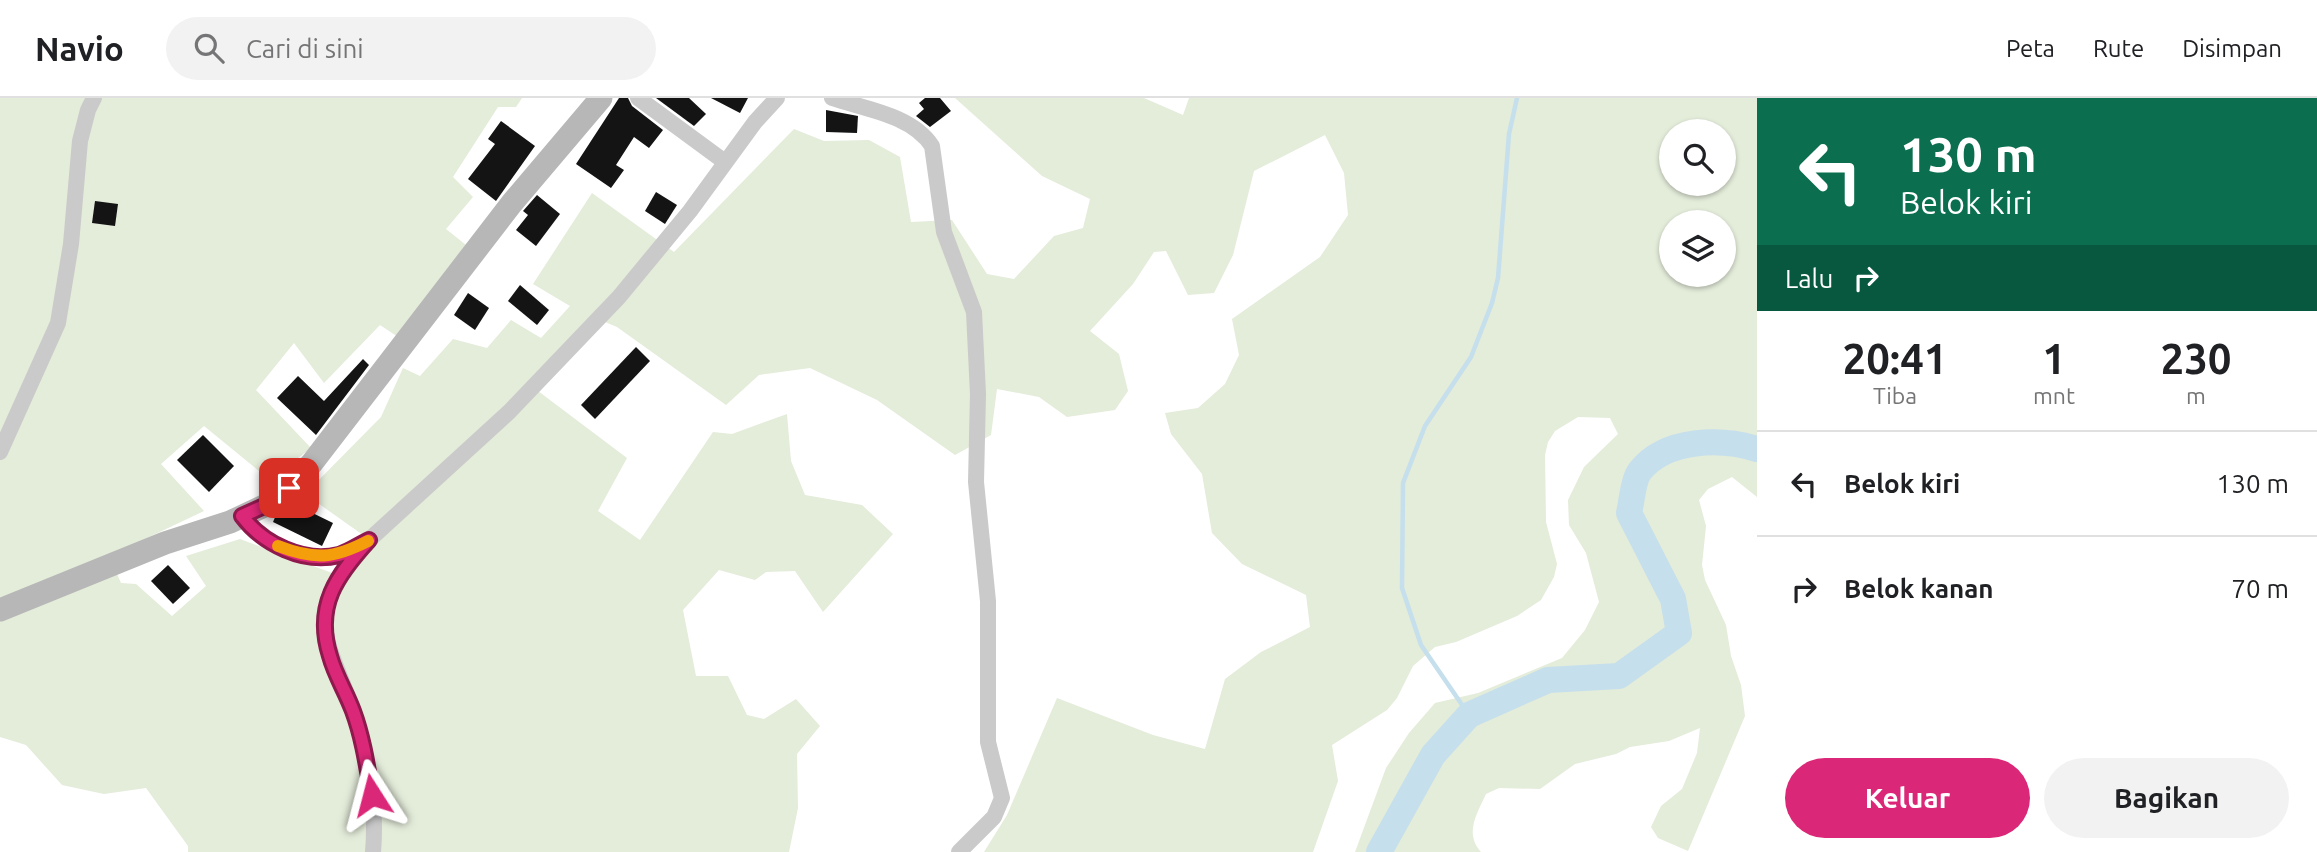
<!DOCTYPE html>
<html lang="id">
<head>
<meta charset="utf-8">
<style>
  :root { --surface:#fff; --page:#f2f2f2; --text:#202124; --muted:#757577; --line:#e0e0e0; --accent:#db2777 }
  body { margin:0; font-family:Ubuntu,sans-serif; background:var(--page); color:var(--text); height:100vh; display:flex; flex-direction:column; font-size:26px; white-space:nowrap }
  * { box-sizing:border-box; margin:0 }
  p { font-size:23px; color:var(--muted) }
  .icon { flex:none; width:38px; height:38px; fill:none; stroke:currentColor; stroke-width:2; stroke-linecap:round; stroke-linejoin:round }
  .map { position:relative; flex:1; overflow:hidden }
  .panel { display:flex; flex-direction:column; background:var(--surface); width:560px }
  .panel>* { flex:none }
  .top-card { background:#0b6e4f; color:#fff; overflow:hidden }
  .controls { position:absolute; left:1659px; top:21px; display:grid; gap:14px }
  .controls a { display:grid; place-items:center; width:77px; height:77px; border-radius:50%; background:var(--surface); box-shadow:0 2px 5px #0004; font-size:35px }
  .pin { position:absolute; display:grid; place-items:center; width:60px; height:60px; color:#fff; margin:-30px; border-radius:14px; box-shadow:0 4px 10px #0006 }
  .me { position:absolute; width:77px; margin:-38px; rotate:351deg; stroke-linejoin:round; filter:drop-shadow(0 0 5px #0008) }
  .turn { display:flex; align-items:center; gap:24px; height:147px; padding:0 28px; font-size:32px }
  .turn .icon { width:91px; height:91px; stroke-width:2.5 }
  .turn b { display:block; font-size:49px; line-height:60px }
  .then { display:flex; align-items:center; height:66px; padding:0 28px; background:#0003; gap:14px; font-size:26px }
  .eta { display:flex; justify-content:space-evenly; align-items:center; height:119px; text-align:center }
  .eta b { font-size:42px; font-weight:600; line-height:49px }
  .button { display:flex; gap:14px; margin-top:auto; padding:14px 28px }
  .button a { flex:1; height:80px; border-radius:42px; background:var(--accent); color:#fff; font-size:28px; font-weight:600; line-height:80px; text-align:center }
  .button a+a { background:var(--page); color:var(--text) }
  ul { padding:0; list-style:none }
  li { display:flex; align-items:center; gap:21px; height:105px; padding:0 28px; border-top:2px solid var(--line) }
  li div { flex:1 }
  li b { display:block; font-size:26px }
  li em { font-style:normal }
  header { display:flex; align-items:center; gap:42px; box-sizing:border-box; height:98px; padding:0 35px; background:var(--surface); border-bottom:2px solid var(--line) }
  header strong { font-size:33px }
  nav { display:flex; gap:38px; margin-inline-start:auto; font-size:24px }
  .search { width:490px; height:63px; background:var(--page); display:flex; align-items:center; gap:18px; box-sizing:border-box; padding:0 24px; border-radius:38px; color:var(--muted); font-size:26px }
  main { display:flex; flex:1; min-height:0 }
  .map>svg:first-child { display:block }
  .green { fill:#e4ecda; fill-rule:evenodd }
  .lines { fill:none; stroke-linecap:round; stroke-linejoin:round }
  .stream { stroke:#c5dfec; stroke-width:4.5 }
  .river { stroke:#c5dfec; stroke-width:26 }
  .building { fill:#141414 }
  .street { stroke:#cacaca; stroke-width:16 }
  .secondary { stroke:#b7b7b7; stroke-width:23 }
  .route-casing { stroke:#8e194d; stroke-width:18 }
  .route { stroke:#db2777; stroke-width:12 }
  .slow { stroke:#f59e0b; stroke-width:12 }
</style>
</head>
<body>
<header>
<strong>Navio</strong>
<div class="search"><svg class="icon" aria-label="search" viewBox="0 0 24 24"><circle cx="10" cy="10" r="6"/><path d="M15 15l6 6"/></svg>Cari di sini</div>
<nav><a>Peta</a><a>Rute</a><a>Disimpan</a></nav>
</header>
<main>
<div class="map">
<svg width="1757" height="754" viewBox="0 0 1757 754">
  <rect width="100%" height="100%" fill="#fff"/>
  <path class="green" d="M 0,0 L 522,0 L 516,9 L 498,9 L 453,79 L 473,99 L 446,131 L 466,147 L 398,239 L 380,227 L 324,285 L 294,245 L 256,292 L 311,350 L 270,382 L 204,328 L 161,366 L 204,413 L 109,458 L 121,485 L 136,486 L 172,518 L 206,488 L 186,458 L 240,441 L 335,476 L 363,437 L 305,396 L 381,319 L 403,270 L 420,278 L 453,241 L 487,250 L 511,222 L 541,240 L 570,208 L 533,186 L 592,95 L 674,154 L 794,31 L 824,43 L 869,42 L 900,59 L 911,124 L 952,122 L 987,176 L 1014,181 L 1054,138 L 1083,130 L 1090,101 L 1042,78 L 955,0 L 1144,0 L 1183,17 L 1189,0 L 1757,0 L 1757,399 L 1732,379 L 1708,391 L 1699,402 L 1706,428 L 1702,467 L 1705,482 L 1726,527 L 1731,558 L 1741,587 L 1745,618 L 1688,753 L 1658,740 L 1651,729 L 1661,708 L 1682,691 L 1697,655 L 1700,630 L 1669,643 L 1630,649 L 1616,656 L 1575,666 L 1540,691 L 1499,690 L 1486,696 C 1477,716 1464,735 1481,754 L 1355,754 L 1386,670 L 1409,635 L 1435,605 L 1478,595 L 1562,560 L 1585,532 L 1599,504 L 1586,455 L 1569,427 L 1568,402 L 1584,369 L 1618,336 L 1610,320 L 1578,319 L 1555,333 L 1548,344 L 1545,357 L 1546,424 L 1557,466 L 1554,479 L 1541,502 L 1517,518 L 1456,544 L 1435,549 L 1413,568 L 1397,600 L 1387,612 L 1332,647 L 1338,683 L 1313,754 L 984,754 L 1007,717 L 1057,600 L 1153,637 L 1205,651 L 1225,581 L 1261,554 L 1310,529 L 1306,497 L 1242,466 L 1212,435 L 1202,376 L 1171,336 L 1165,315 L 1198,310 L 1225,286 L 1239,257 L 1232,221 L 1320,159 L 1348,117 L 1344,75 L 1325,37 L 1254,73 L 1233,157 L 1214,195 L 1188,197 L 1166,153 L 1154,154 L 1133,186 L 1090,233 L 1119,256 L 1128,293 L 1115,312 L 1067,319 L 1039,299 L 997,291 L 991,337 L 955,357 L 877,302 L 810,270 L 759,277 L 726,307 L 617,229 L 598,221 L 538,293 L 627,360 L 598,413 L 640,442 L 713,334 L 732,336 L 787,316 L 791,363 L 805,397 L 862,407 L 893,436 L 823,514 L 795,473 L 766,474 L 755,482 L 719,472 L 683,512 L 696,578 L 728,578 L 747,617 L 764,621 L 796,601 L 820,628 L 797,656 L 798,710 L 789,754 L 188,754 L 188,748 L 146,690 L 104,696 L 62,687 L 26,647 L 0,639 ZM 1671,33 L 1724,33 L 1724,86 L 1671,86 ZM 1671,124 L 1724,124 L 1724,177 L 1671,177 Z"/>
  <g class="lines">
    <path class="stream" d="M 1469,617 L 1421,547 L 1402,490 L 1403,385 L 1425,328 L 1471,259 L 1492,205 L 1498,180 L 1509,36 L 1517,0"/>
    <path class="river" d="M 1379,754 L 1433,657 L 1469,617 L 1548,582 L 1619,578 L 1679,535 L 1673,501 L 1629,415 C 1632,403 1633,382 1640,373 C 1666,340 1722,340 1757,351"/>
  </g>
  <g class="building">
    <path d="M 619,0 L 628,0 L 632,8 L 663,32 L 649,50 L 634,39 L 616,67 L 624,72 L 611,90 L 576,66 Z"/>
    <path d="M 656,0 L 689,0 L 706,16 L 694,28 Z"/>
    <path d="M 711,0 L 748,0 L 740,15 Z"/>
    <path d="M 925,0 L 940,0 L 951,13 L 930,29 L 916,18 L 924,11 L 919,5 Z"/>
    <path d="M 826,12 L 858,18 L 857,35 L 826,34 Z"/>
    <path d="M 501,23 L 535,48 L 496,103 L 468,81 L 495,46 L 488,41 Z"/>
    <path d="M 656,94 L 677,107 L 665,126 L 645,113 Z"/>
    <path d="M 537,97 L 560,116 L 536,148 L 516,132 L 528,117 L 523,113 Z"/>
    <path d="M 95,103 L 118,106 L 115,128 L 92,125 Z"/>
    <path d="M 520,187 L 549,212 L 537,227 L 508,203 Z"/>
    <path d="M 468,195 L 489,210 L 475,232 L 454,217 Z"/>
    <path d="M 636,249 L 650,263 L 595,321 L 581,307 Z"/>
    <path d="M 363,261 L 369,267 L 316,337 L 277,300 L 298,278 L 324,303 Z"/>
    <path d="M 203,337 L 234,368 L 209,394 L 177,362 Z"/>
    <path d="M 292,405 L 333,425 L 322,448 L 273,424 L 276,417 Z"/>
    <path d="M 168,467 L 190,490 L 173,506 L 151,483 Z"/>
  </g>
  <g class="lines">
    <g class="street">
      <path d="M 638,0 L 725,64"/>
      <path d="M 832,0 C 865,11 912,17 932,48 L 944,134 L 974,214 L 978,296 L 976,384 L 988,503 L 988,644 L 1002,700 L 994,719 L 959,754"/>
      <path d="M 0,354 L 58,225 L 71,146 L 80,43 L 88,12 L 94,0"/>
      <path d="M 242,418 C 263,446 304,466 339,457 C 349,454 359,447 369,442 L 509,314 L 619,199 L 690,113 L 755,24 L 777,0"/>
      <path d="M 360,452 C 300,517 330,546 354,615 C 368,658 377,708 373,754"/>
    </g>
    <path class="secondary" d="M 0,512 L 165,445 L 230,424 L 264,408 L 289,390 L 312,365 L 512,105 L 601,0"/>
  </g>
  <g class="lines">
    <g class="route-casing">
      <path id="route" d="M 289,390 L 264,408 L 242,418 C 263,446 304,466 339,457 C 349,454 359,447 369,442 C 337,477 314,508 330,558 C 335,577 346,594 353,613 C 363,640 367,668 372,697"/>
    </g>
    <use href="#route" class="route"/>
    <path class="slow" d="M 278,448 C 315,462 333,461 368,443"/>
  </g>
</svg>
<div class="controls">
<a><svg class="icon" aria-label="search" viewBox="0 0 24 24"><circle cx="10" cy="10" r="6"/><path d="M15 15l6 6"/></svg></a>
<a><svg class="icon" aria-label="layers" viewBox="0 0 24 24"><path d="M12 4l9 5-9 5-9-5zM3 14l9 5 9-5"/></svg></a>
</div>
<div class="pin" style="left:289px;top:390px;background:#d93025"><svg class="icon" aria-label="arrive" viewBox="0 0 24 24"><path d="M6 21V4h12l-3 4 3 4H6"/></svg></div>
<svg class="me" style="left:372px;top:697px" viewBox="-20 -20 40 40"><path d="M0-17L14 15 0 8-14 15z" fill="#db2777" stroke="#fff" stroke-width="4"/></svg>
</div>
<section class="panel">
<div class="top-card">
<div class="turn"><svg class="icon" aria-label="left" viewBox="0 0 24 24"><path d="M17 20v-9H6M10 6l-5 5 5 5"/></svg><div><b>130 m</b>Belok kiri</div></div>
<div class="then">Lalu<svg class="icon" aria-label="right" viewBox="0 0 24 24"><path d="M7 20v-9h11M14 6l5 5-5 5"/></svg></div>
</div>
<div class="eta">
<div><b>20:41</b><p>Tiba</p></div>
<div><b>1</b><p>mnt</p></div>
<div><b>230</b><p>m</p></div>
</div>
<ul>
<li><svg class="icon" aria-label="left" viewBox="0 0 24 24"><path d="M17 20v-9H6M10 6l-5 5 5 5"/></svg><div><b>Belok kiri</b></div><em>130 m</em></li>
<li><svg class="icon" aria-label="right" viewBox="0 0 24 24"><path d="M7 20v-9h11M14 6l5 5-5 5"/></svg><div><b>Belok kanan</b></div><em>70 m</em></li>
</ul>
<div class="button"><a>Keluar</a><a>Bagikan</a></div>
</section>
</main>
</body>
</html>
